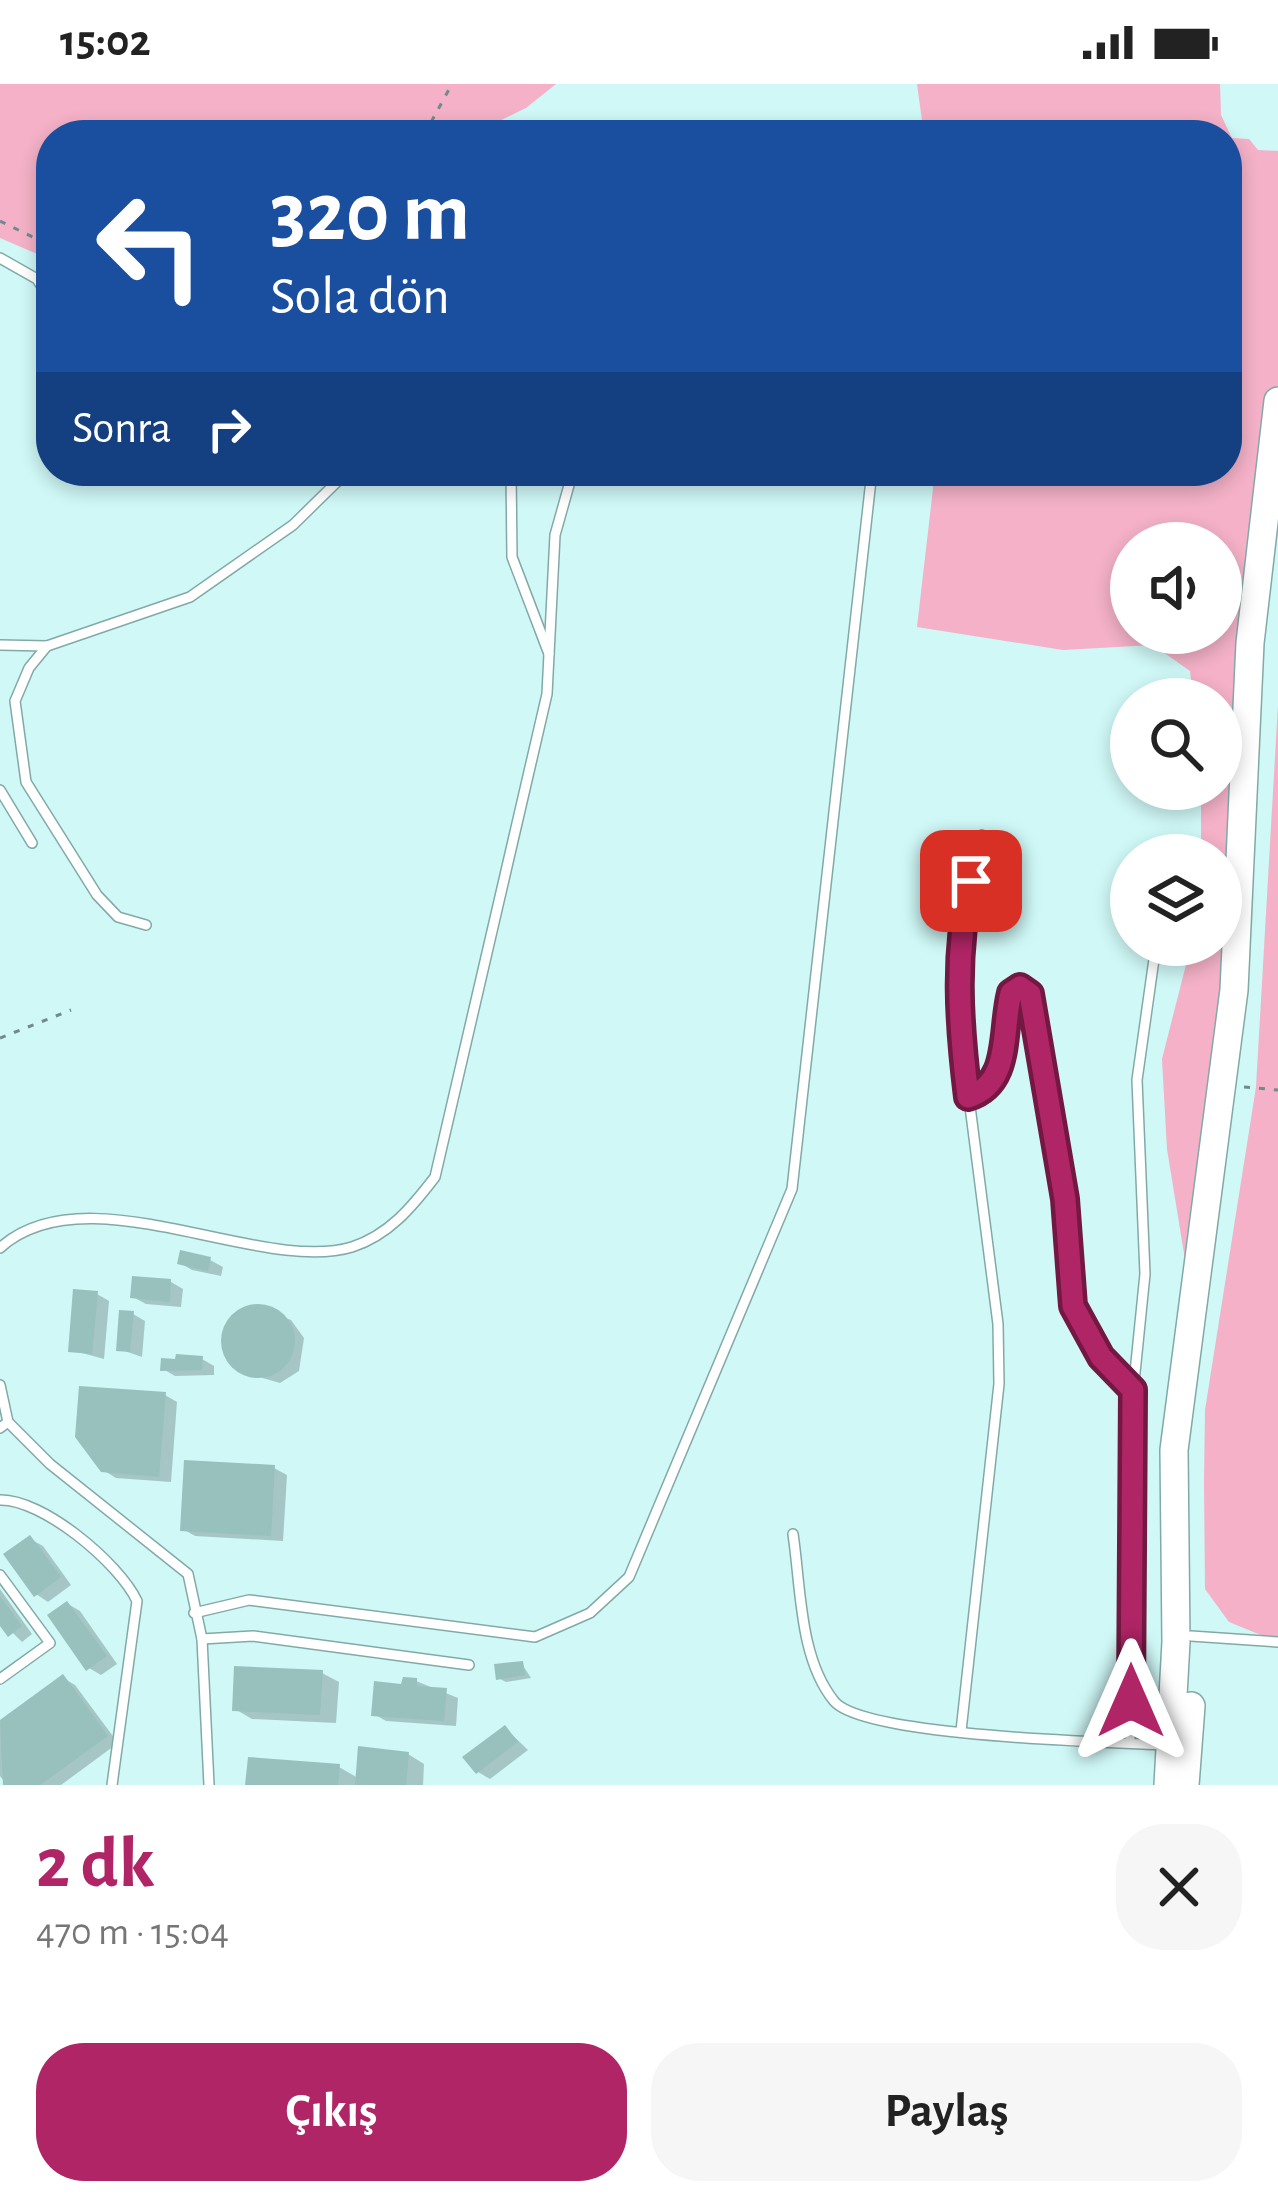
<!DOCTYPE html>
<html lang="tr">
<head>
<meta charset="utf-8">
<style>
  :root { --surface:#fff; --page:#f6f6f6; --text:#222; --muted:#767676; --accent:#af2565 }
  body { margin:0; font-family:"Alegreya Sans",sans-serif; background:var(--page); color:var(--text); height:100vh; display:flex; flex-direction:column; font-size:45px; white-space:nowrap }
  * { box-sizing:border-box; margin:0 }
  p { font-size:39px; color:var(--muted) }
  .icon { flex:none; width:66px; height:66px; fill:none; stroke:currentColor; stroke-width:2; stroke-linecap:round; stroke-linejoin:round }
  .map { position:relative; height:1701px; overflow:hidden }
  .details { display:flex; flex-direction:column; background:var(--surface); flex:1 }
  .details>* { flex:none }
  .hud { position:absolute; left:36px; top:36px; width:1206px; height:366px; border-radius:48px; box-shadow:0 6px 18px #0003; background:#1a4fa0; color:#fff; overflow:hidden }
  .tools { position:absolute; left:1110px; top:438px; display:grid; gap:24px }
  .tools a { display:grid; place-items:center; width:132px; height:132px; border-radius:50%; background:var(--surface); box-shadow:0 6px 18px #0003; font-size:60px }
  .pin { position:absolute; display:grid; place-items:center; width:102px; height:102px; color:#fff; margin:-51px; border-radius:24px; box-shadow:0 6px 18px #0006 }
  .me { position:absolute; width:132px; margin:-66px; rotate:0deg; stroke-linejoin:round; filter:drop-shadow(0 0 9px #0008) }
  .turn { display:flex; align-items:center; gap:42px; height:252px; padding:0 36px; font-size:54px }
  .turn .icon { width:156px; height:156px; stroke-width:2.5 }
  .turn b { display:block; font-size:84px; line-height:102px }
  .then { display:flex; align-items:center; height:114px; padding:0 36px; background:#0003; gap:24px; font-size:45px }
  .round { display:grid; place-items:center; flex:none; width:126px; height:126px; border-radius:48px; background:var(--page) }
  .overview { display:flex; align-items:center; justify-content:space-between; height:204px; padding:0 36px }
  h1 { font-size:72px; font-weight:700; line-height:90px; color:var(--accent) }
  .primary-button { display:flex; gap:24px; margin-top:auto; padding:24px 36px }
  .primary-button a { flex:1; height:138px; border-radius:48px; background:var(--accent); color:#fff; font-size:48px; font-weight:700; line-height:138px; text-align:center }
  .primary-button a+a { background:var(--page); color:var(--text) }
  .status { display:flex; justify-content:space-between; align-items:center; height:84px; padding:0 60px; background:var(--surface); direction:ltr }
  .status svg { height:33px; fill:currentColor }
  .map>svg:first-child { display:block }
  .green { fill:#f4b1c7; fill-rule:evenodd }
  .shadow { fill:#0003 }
  .building { fill:#98c0bd }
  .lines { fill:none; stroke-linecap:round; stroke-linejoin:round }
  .lane-casing { stroke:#83a9a7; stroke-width:12 }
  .secondary-casing { stroke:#83a9a7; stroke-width:30 }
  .path { stroke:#708b8a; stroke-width:3; stroke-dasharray:6 9; stroke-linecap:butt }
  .lane { stroke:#fff; stroke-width:9 }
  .secondary { stroke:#fff; stroke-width:27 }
  .route-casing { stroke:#721842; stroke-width:30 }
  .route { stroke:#af2565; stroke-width:21 }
</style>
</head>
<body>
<div class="status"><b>15:02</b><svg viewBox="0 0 49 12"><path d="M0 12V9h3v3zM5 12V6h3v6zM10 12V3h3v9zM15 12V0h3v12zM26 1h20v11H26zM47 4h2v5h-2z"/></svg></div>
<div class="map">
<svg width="1278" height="1701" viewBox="0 0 1278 1701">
  <rect width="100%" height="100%" fill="#cff8f6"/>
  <g class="green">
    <path d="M 0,0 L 556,0 L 526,24 L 471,51 L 51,51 L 51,176 L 0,154 Z"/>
    <path d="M 917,0 L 1220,0 L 1221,31 L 1232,54 L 1249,55 L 1258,66 L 1278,67 L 1278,317 L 1234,906 L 1189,1200 L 1167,1065 L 1162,975 L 1191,861 L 1221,861 L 1221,771 L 1201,771 L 1201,705 L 1221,705 L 1221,615 L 1193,615 L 1190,587 L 1153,561 L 1063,566 L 917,543 L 935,387 L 1227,387 L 1227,51 L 924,51 ZM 1131,459 L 1221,459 L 1221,549 L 1131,549 Z"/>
    <path d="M 1278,621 L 1278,1558 L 1229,1538 L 1205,1505 L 1204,1398 L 1205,1326 L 1256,1003 Z"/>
  </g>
  <g class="shadow">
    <path d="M 182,1170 L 210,1176 L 223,1183 L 221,1192 L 192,1186 L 180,1179 Z"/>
    <path d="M 171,1198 L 183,1205 L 181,1223 L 146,1220 L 133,1213 Z"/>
    <path d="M 97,1210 L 109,1217 L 104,1275 L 71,1266 Z"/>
    <path d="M 255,1223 L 291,1236 L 304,1254 L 299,1287 L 280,1299 L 245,1289 L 224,1263 L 227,1241 Z"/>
    <path d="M 133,1230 L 145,1237 L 142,1273 L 119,1265 Z"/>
    <path d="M 202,1275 L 214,1282 L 214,1291 L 175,1292 L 163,1285 Z"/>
    <path d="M 165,1311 L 177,1318 L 171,1398 L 116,1394 L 103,1386 Z"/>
    <path d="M 274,1384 L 287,1391 L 283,1457 L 195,1452 L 183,1445 Z"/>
    <path d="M 30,1455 L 43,1462 L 71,1501 L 48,1518 L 36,1510 Z"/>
    <path d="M 0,1505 L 32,1550 L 22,1558 L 0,1536 Z"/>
    <path d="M 68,1520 L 80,1527 L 117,1580 L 101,1591 L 89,1584 Z"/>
    <path d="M 522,1580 L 531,1594 L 506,1598 L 498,1594 Z"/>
    <path d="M 322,1589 L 339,1598 L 336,1639 L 252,1635 L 235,1625 Z"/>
    <path d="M 63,1594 L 75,1601 L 118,1659 L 61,1701 L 7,1701 L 0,1692 L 0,1640 Z"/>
    <path d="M 416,1597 L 458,1614 L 456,1642 L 386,1637 L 374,1630 Z"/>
    <path d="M 505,1644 L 528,1666 L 490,1695 L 478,1688 Z"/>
    <path d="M 408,1670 L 424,1680 L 423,1701 L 248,1701 L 339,1683 L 358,1694 Z"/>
  </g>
  <g class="building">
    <path d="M 180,1166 L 211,1173 L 208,1187 L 177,1180 Z"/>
    <path d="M 132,1192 L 171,1195 L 170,1218 L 130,1214 Z"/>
    <path d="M 73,1205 L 98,1207 L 92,1270 L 68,1268 Z"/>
    <circle cx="258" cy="1257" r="37"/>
    <path d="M 119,1226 L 134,1227 L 130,1268 L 116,1267 Z"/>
    <path d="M 176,1270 L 203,1272 L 202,1286 L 160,1287 L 161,1274 L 175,1275 Z"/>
    <path d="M 79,1302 L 166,1308 L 159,1393 L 101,1388 L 75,1353 Z"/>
    <path d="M 184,1376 L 275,1381 L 271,1452 L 180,1447 Z"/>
    <path d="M 30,1451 L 61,1493 L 34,1513 L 3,1470 Z"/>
    <path d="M 0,1512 L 22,1542 L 8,1553 L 0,1542 Z"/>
    <path d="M 67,1517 L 107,1572 L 86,1587 L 47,1531 Z"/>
    <path d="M 523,1577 L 525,1591 L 496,1596 L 494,1580 Z"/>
    <path d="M 234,1582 L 323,1586 L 320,1631 L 232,1627 Z"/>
    <path d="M 63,1590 L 108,1652 L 40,1701 L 3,1701 L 0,1636 Z"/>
    <path d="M 403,1593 L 417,1594 L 417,1602 L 447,1604 L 444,1637 L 371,1632 L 374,1597 L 401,1600 Z"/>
    <path d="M 505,1641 L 518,1658 L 476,1690 L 462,1673 Z"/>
    <path d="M 358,1662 L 409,1668 L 406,1701 L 355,1701 Z"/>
    <path d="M 248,1673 L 340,1680 L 338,1701 L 245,1701 Z"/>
  </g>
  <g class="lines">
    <g class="lane-casing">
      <g id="lane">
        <path d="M 678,51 L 704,51"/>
        <path d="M 0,174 L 37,195 L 51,217"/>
        <path d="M 511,387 L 512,473 L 549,570"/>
        <path d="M 0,561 L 47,562"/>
        <path d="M 0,706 L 32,759"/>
        <path d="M 146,841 L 118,833 L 97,811 L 26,698 L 15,617 L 29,584 L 47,562 L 190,513 L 293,441 L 348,387"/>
        <path d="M 968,1014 C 1012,999 1002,948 1011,909 L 1020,903 L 1030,910 L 1065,1116 L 1073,1222 L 1101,1273 L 1133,1306"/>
        <path d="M 0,1164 C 86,1086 260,1191 352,1163 C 389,1151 412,1123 435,1093 L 547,610 L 555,451 L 573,387"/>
        <path d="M 0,1301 L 8,1338"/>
        <path d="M 0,1344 L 8,1338 L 50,1380 L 188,1490 L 202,1555 L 209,1701"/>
        <path d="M 0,1416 C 43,1415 119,1479 137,1517 L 112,1701"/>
        <path d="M 793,1450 C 801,1503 799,1574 834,1617 C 863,1653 1111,1658 1167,1661"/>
        <path d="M 0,1491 L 50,1559 L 0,1595"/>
        <path d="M 194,1529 L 249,1516 L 535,1553 L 590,1529 L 629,1493 L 792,1105 L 872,387"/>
        <path d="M 1191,1552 L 1278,1558"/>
        <path d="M 202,1555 L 253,1552 L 469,1581"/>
        <path d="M 961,1647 L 999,1300 L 998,1240 L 958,929 L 961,842 L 982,751"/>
        <path d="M 1130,1659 L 1130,1338 L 1145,1190 L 1137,996 L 1156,861"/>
      </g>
    </g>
    <g class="secondary-casing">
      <g id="secondary">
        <path d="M 1168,1701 L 1176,1558 L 1174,1366 L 1234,906 L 1250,559 L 1278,317"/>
        <path d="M 1185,1701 L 1191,1622"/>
      </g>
    </g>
    <g class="path">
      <path d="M 424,51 L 452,0"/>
      <path d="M 0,137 L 51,162"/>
      <path d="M 0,954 L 71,926"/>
      <path d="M 1244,1003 L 1278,1006"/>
    </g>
    <use href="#lane" class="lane"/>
    <use href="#secondary" class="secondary"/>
  </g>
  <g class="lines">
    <g class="route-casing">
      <path id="route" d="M 971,797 C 954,870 959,939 968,1013 C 1012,999 1001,948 1011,909 L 1020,903 L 1030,910 L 1065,1115 L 1073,1222 L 1101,1273 L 1133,1306 L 1131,1617"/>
    </g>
    <use href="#route" class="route"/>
  </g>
</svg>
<div class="tools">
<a><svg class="icon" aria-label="sound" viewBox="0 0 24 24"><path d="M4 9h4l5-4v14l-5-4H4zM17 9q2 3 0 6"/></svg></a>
<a><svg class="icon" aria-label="search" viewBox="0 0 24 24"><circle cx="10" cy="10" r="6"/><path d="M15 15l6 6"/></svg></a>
<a><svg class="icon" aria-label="layers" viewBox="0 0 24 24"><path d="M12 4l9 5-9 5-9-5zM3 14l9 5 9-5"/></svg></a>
</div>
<div class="pin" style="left:971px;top:797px;background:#d93025"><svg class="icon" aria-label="arrive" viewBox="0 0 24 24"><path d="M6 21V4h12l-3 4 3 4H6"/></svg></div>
<svg class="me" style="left:1131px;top:1617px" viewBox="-20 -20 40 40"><path d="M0-17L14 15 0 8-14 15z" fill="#af2565" stroke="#fff" stroke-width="4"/></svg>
<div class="hud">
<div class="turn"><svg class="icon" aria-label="left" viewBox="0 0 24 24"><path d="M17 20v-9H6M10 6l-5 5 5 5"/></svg><div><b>320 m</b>Sola dön</div></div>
<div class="then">Sonra<svg class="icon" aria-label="right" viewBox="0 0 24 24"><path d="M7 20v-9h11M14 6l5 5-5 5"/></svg></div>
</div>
</div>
<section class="details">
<div class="overview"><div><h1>2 dk</h1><p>470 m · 15:04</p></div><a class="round"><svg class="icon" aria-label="close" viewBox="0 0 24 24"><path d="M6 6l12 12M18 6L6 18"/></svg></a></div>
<div class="primary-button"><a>Çıkış</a><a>Paylaş</a></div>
</section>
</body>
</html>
